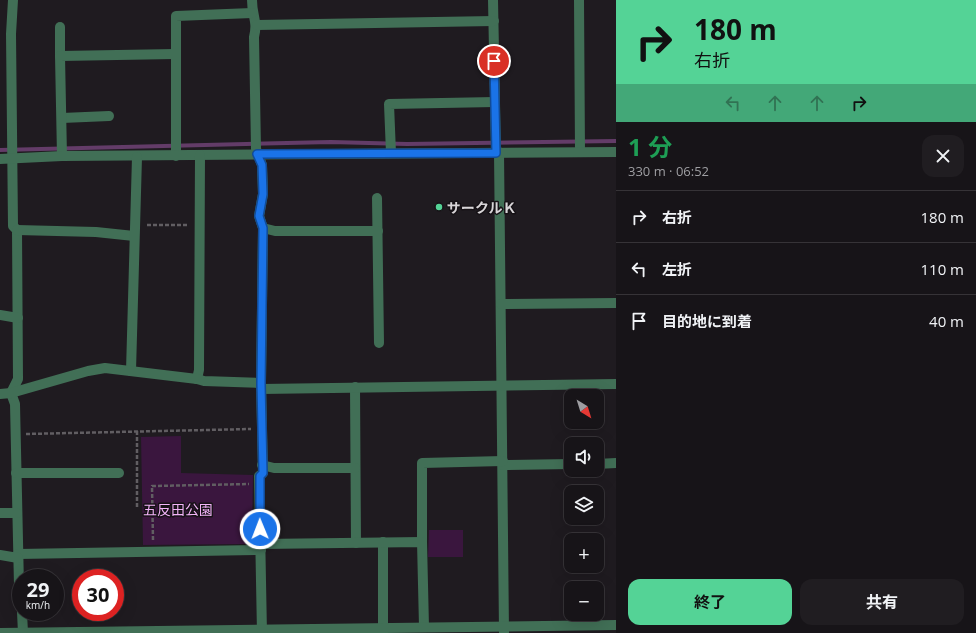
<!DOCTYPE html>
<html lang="ja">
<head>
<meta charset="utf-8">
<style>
  :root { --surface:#171418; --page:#201d21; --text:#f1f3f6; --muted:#9e9ea2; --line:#363337; --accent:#54d396 }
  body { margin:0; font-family:"Open Sans","Noto Sans JP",sans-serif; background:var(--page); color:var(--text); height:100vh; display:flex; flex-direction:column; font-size:15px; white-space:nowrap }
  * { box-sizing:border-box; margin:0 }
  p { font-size:13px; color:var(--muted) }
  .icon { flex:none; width:22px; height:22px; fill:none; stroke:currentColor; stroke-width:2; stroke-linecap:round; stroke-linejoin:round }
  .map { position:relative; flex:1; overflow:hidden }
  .panel { display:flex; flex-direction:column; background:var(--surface); width:360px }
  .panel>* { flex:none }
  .guide { background:#54d396; color:#111; overflow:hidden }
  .needle { width:26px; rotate:142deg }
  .tools { position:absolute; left:564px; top:389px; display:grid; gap:8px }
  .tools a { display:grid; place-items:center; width:40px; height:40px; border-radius:8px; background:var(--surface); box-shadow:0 4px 16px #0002,0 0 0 1px var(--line); font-size:20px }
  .speed { position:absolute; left:12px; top:569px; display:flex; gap:8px; font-size:20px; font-weight:700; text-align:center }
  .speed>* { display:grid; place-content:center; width:52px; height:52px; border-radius:50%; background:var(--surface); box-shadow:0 4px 16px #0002,0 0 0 1px var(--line); line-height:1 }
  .speed small { font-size:10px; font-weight:400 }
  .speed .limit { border:6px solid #d22; background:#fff; color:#111 }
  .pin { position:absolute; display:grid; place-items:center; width:34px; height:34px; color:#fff; margin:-17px; border:2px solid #fff; border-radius:50%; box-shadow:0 1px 4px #0007 }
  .me { position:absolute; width:44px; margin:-22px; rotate:359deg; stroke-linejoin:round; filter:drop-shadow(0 0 3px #0008) }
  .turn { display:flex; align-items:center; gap:14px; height:84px; padding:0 12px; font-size:18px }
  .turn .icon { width:52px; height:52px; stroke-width:2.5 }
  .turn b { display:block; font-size:28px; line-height:34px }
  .lanes { display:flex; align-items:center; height:38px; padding:0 12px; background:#0003; justify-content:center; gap:20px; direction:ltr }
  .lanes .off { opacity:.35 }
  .round { display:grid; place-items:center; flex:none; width:42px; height:42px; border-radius:12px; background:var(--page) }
  .head { display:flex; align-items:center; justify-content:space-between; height:68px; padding:0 12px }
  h1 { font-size:24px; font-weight:700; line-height:30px; color:#1e9e55 }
  .button { display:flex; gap:8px; margin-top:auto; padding:8px 12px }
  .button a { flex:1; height:46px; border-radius:12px; background:var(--accent); color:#111; font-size:16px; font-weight:700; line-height:46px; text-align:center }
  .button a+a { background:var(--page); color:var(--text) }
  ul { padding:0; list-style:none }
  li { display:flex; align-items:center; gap:12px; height:52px; padding:0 12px; border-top:1px solid var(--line) }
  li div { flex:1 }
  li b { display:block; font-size:15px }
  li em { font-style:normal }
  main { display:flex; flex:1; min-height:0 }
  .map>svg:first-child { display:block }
  .green { fill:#3a163e }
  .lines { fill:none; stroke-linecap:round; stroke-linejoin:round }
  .stream { stroke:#633c68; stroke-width:4 }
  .path { stroke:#615e62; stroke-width:2.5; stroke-dasharray:4 2; stroke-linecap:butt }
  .minor { stroke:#416f56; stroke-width:10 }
  .route-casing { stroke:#114b97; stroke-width:10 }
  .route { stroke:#1a73e8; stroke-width:7 }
  .poi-dot { fill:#54d396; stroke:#161216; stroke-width:1.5 }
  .labels { text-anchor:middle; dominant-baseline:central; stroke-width:3; stroke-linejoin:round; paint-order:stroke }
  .poi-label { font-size:14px; font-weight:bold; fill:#d8d5d8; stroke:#161216; text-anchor:start }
  .park-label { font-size:14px; fill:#f2b3f8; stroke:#161216 }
</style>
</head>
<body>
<main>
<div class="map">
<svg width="616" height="633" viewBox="0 0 616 633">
  <rect width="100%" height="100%" fill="#1f1b20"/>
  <g class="green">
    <path d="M 181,436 L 181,473 L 253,475 L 252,535 L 245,544 L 143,545 L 141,437 Z"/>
    <path d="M 429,530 L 463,530 L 463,557 L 428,557 Z"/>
  </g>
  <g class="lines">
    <path class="stream" d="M 0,150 L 331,142 L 407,144 L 616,141"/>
    <g class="path">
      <path d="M 147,225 L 188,225"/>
      <path d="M 137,431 L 137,507"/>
      <path d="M 26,434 L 251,429"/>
      <path d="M 153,540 L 152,486 L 249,484"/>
    </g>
    <g class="minor">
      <path d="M 13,0 L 11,34 L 13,226 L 17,230 L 18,379 L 11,393 L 15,404 L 19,586 L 21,588"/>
      <path d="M 252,0 C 252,16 258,21 254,37 L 256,149 L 262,165 L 263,194 L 259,216 L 263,228 L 261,383 L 263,473 L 259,476 L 262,633"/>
      <path d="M 493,0 L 496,153"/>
      <path d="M 579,0 L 580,152"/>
      <path d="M 257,25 L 494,21"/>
      <path d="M 60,27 L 60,56"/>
      <path d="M 62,118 L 109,116"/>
      <path d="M 499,152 L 504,632"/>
      <path d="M 391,153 L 389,104 L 495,102"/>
      <path d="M 62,156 L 60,56 L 175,54"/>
      <path d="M 176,156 L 176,16 L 252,13"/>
      <path d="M 0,159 L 62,156 L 616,152"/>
      <path d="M 377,198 L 379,343"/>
      <path d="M 263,228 L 275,231 L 378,231"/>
      <path d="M 17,230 L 96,232 L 134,236"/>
      <path d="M 501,304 L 616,303"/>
      <path d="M 0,315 L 18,318"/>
      <path d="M 131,371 L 137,157"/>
      <path d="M 197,379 L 199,370 L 200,155"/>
      <path d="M 355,387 L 356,543"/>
      <path d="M 261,389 L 616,384"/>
      <path d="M 0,394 L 11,393 L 88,371 L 105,368 L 197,379 L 204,381 L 261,383"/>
      <path d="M 597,464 L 616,463"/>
      <path d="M 262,465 L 274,468 L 355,468"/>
      <path d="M 503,465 L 571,464"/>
      <path d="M 16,473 L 119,473"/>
      <path d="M 0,513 L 17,513"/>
      <path d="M 383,542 L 383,633"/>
      <path d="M 422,542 L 422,463 L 503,461"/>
      <path d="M 261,544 L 422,542 L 424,627"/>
      <path d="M 18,554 L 261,550"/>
      <path d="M 0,555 L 18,558"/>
      <path d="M 22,612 L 23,633"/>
      <path d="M 0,633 L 616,625"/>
    </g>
  </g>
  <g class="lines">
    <g class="route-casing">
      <path id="route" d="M 260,529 L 260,476 L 263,473 L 261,384 L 263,228 L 259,216 L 263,194 L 262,165 L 257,154 L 496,153 L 494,61"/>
    </g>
    <use href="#route" class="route"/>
  </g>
  <circle class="poi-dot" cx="439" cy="207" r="4"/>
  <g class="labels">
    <g class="poi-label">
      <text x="447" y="207">サークルＫ</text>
    </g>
    <g class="park-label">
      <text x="178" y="509">五反田公園</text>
    </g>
  </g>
</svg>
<div class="tools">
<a><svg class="needle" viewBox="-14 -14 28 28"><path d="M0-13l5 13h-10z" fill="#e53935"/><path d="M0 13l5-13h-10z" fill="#9e9ea2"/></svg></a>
<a><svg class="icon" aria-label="sound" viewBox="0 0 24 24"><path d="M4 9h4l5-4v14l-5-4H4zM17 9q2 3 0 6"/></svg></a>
<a><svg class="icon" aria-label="layers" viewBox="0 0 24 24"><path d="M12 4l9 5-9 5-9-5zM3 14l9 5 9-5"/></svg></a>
<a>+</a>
<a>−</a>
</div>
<div class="speed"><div>29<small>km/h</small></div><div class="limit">30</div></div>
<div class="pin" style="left:494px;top:61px;background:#d93025"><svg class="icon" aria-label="arrive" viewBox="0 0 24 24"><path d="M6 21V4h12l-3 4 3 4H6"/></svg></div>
<svg class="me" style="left:260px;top:529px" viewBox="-20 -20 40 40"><circle r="17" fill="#1a73e8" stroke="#fff" stroke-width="3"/><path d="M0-11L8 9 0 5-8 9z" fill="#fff"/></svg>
</div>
<section class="panel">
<div class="guide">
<div class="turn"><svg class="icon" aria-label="right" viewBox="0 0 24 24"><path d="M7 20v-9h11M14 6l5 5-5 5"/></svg><div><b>180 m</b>右折</div></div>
<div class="lanes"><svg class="icon off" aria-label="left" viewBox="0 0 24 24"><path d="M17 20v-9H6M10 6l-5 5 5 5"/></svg><svg class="icon off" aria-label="ahead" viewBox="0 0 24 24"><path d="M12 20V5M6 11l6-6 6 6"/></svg><svg class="icon off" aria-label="ahead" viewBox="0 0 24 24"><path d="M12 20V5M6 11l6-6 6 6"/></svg><svg class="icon" aria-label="right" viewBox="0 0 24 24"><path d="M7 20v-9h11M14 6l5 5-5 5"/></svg></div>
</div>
<div class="head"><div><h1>1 分</h1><p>330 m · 06:52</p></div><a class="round"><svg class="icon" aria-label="close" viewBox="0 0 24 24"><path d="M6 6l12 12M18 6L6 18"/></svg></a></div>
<ul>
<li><svg class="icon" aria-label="right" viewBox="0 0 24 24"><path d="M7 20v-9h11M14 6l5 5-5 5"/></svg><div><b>右折</b></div><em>180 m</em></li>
<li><svg class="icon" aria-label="left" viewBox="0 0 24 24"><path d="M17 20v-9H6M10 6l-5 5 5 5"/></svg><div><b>左折</b></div><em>110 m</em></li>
<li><svg class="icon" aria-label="arrive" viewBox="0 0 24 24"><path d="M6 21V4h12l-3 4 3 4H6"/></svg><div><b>目的地に到着</b></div><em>40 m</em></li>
</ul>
<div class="button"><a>終了</a><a>共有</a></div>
</section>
</main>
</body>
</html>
